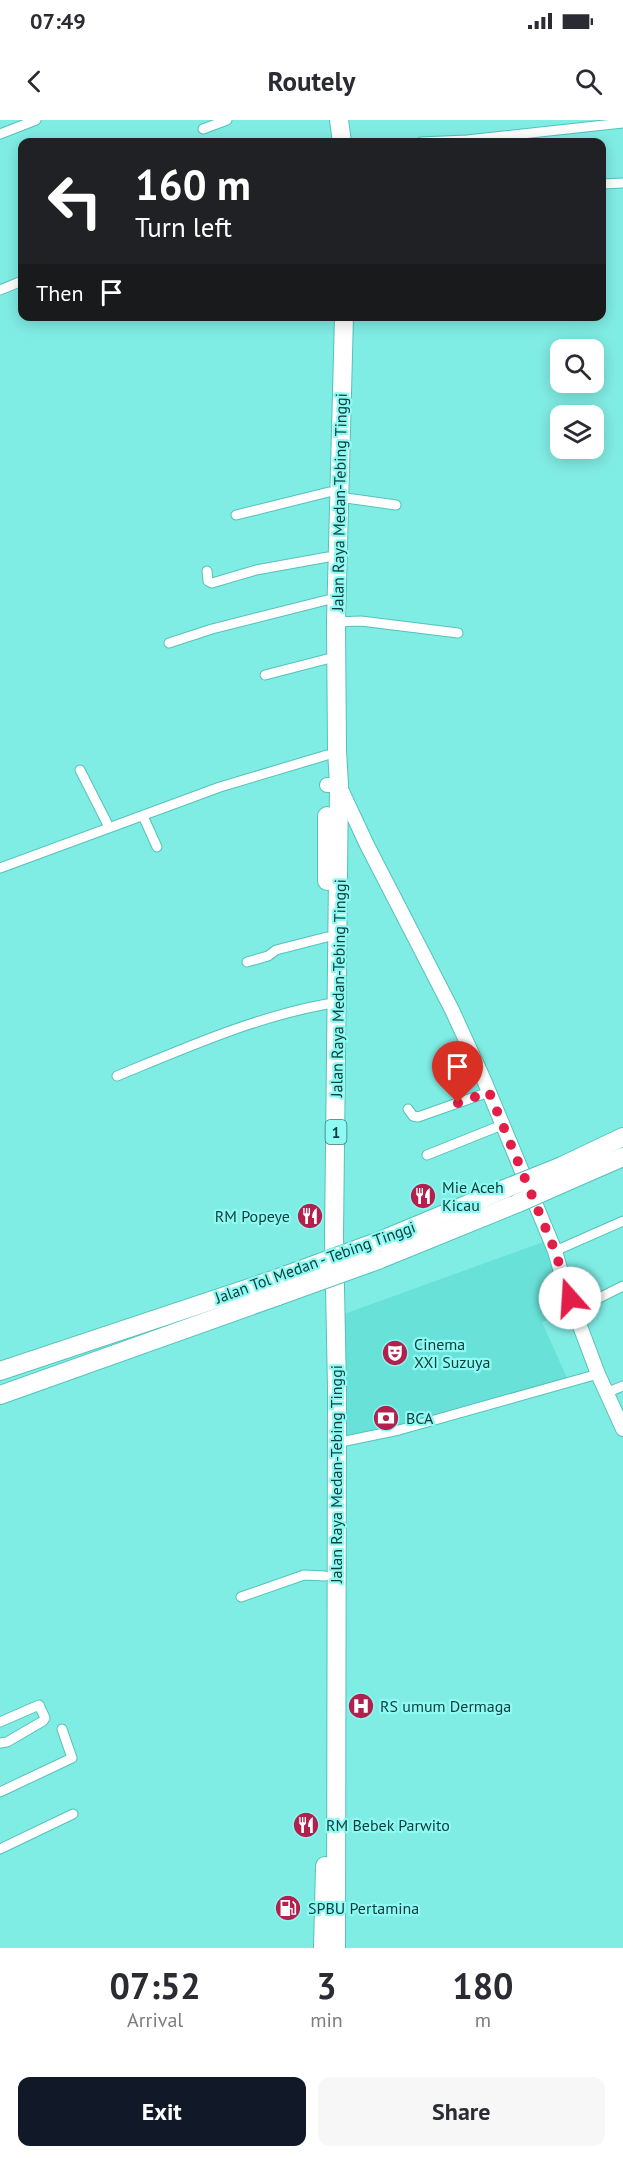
<!DOCTYPE html>
<html lang="en">
<head>
<meta charset="utf-8">
<style>
  :root { --surface:#fff; --page:#f7f7f7; --text:#2b2b33; --muted:#7c7c81; --accent:#111827 }
  body { margin:0; font-family:"PT Sans",sans-serif; background:var(--page); color:var(--text); height:100vh; display:flex; flex-direction:column; font-size:22px; white-space:nowrap }
  * { box-sizing:border-box; margin:0 }
  p { font-size:20px; color:var(--muted) }
  .icon { flex:none; width:33px; height:33px; fill:none; stroke:currentColor; stroke-width:2; stroke-linecap:round; stroke-linejoin:round }
  .map { position:relative; height:1828px; overflow:hidden }
  .panel { display:flex; flex-direction:column; background:var(--surface); flex:1 }
  .panel>* { flex:none }
  .banner { position:absolute; left:18px; top:18px; width:588px; height:183px; border-radius:12px; box-shadow:0 3px 15px #0003; background:#202124; color:#fff; overflow:hidden }
  .buttons { position:absolute; left:550px; top:219px; display:grid; gap:12px }
  .buttons a { display:grid; place-items:center; width:54px; height:54px; border-radius:12px; background:var(--surface); box-shadow:0 3px 15px #0003; font-size:30px }
  .pin { position:absolute; display:grid; place-items:center; width:51px; height:51px; color:#fff; margin:-62px -26px; border-radius:50% 50% 50% 0; rotate:-45deg; box-shadow:0 0 6px #0007 }
  .pin .icon { rotate:45deg }
  .me { position:absolute; width:66px; margin:-33px; rotate:341deg; stroke-linejoin:round; filter:drop-shadow(0 0 4px #0008) }
  .turn { display:flex; align-items:center; gap:21px; height:126px; padding:0 18px; font-size:27px }
  .turn .icon { width:78px; height:78px; stroke-width:2.5 }
  .turn b { display:block; font-size:42px; line-height:51px }
  .then { display:flex; align-items:center; height:57px; padding:0 18px; background:#0003; gap:12px; font-size:22px }
  .eta { display:flex; justify-content:space-evenly; align-items:center; height:102px; text-align:center }
  .eta b { font-size:36px; font-weight:600; line-height:42px }
  .action { display:flex; gap:12px; margin-top:auto; padding:12px 18px }
  .action a { flex:1; height:69px; border-radius:12px; background:var(--accent); color:#fff; font-size:24px; font-weight:600; line-height:69px; text-align:center }
  .action a+a { background:var(--page); color:var(--text) }
  .status { display:flex; justify-content:space-between; align-items:center; height:42px; padding:0 30px; background:var(--surface); direction:ltr }
  .status svg { height:16px; fill:currentColor }
  header { display:flex; justify-content:space-between; align-items:center; height:78px; padding:0 18px; background:var(--surface); font-size:27px; font-weight:600 }
  .map>svg:first-child { display:block }
  .built { fill:#68e1d9 }
  .lines { fill:none; stroke-linecap:round; stroke-linejoin:round }
  .street-casing { stroke:#53c2bb; stroke-width:11 }
  .secondary-casing { stroke:#53c2bb; stroke-width:16 }
  .highway-casing { stroke:#53c2bb; stroke-width:20 }
  .street { stroke:#fff; stroke-width:9 }
  .secondary { stroke:#fff; stroke-width:14 }
  .highway { stroke:#fff; stroke-width:18 }
  .highway-bridge-casing { stroke:#53c2bb; stroke-width:20; stroke-linecap:butt }
  .highway-bridge { stroke:#fff; stroke-width:18 }
  .route { stroke:#e11d48; stroke-width:10; stroke-dasharray:0 18 }
  .labels { text-anchor:middle; dominant-baseline:central; stroke-width:4.5; stroke-linejoin:round; paint-order:stroke }
  .shield { fill:#8efaf3; stroke:#337672; stroke-width:1.5 }
  .shield-label { font-size:15px; font-weight:bold; fill:#0c3d3b }
  .street-label { font-size:16px; fill:#0c3d3b; stroke:#8efaf3 }
  .poi-label { font-size:16px; fill:#0c3d3b; stroke:#8efaf3; text-anchor:start }
</style>
</head>
<body>
<div class="status"><b>07:49</b><svg viewBox="0 0 49 12"><path d="M0 12V9h3v3zM5 12V6h3v6zM10 12V3h3v9zM15 12V0h3v12zM26 1h20v11H26zM47 4h2v5h-2z"/></svg></div>
<header><svg class="icon" aria-label="back" viewBox="0 0 24 24"><path d="M15 5l-7 7 7 7"/></svg>Routely<svg class="icon" aria-label="search" viewBox="0 0 24 24"><circle cx="10" cy="10" r="6"/><path d="M15 15l6 6"/></svg></header>
<div class="map">
<svg width="623" height="1828" viewBox="0 0 623 1828">
  <rect width="100%" height="100%" fill="#80ede5"/>
  <path class="built" d="M 546,1121 L 572,1191 L 542,1202 L 568,1260 L 343,1319 L 344,1194 Z"/>
  <g class="lines">
    <g class="street-casing">
      <g id="street">
        <path d="M 203,9 L 227,0"/>
        <path d="M 0,14 L 36,0"/>
        <path d="M 421,22 L 467,20 L 623,3"/>
        <path d="M 602,64 L 623,63"/>
        <path d="M 0,170 L 22,161"/>
        <path d="M 339,377 L 396,385"/>
        <path d="M 236,395 L 329,372"/>
        <path d="M 207,451 L 208,461 L 212,463 L 256,450 L 328,437"/>
        <path d="M 336,502 L 361,501 L 458,513"/>
        <path d="M 169,523 L 212,509 L 327,480"/>
        <path d="M 265,555 L 327,539"/>
        <path d="M 80,650 L 109,707"/>
        <path d="M 143,696 L 157,727"/>
        <path d="M 0,748 L 220,667 L 327,635"/>
        <path d="M 247,842 L 268,836 L 276,830 L 327,817"/>
        <path d="M 117,956 C 185,928 255,897 327,884"/>
        <path d="M 408,989 L 413,996 L 418,997 L 489,972"/>
        <path d="M 427,1035 L 502,1005"/>
        <path d="M 555,1131 L 623,1101"/>
        <path d="M 575,1190 L 623,1166"/>
        <path d="M 606,1273 L 623,1266"/>
        <path d="M 336,1323 L 399,1310 L 598,1254"/>
        <path d="M 241,1477 L 304,1455 L 325,1456"/>
        <path d="M 0,1602 L 39,1585 L 45,1598 L 43,1601 L 7,1622 L 0,1623"/>
        <path d="M 0,1672 L 72,1638 L 62,1609"/>
        <path d="M 0,1729 L 73,1694"/>
      </g>
    </g>
    <g class="secondary-casing">
      <path id="secondary" d="M 327,665 L 339,665 L 367,725 L 452,890 L 484,960 L 555,1131 L 565,1166 L 598,1254 L 623,1309"/>
    </g>
    <g class="highway-casing">
      <g id="highway">
        <path d="M 339,0 L 342,22"/>
        <path d="M 327,761 L 327,696"/>
        <path d="M 562,1046 L 623,1017"/>
        <path d="M 570,1060 L 623,1037"/>
        <path d="M 377,1122 L 507,1068"/>
        <path d="M 378,1140 L 518,1083"/>
        <path d="M 0,1251 L 276,1159"/>
        <path d="M 0,1275 L 278,1176"/>
        <path d="M 323,1828 L 325,1746"/>
        <path d="M 336,1828 L 337,1269 L 334,1116 L 339,665 L 337,630 L 336,502 L 344,196"/>
      </g>
    </g>
    <use href="#street" class="street"/>
    <use href="#secondary" class="secondary"/>
    <use href="#highway" class="highway"/>
    <g class="highway-bridge-casing">
      <g id="highway-bridge">
        <path d="M 507,1068 L 562,1046"/>
        <path d="M 518,1083 L 570,1060"/>
        <path d="M 276,1159 L 377,1122"/>
        <path d="M 278,1176 L 378,1140"/>
      </g>
    </g>
    <use href="#highway-bridge" class="highway-bridge"/>
  </g>
  <g class="lines">
    <path class="route" d="M 458,983 L 489,972 L 555,1131 L 570,1178"/>
  </g>
  <defs>
    <g id="restaurant-disc" transform="scale(1.35)"><circle r="9.5" fill="#b2214d" stroke="#8efaf3"/><path d="M-5-6h1v4h1v-4h1v4h1v-4h1v5L-1.5 .5V6h-2V.5L-5-1ZM5-6V6H3V1.5H1.5Q1.5-4 5-6Z" fill="#fff"/></g>
    <g id="theatre-disc" transform="scale(1.35)"><circle r="9.5" fill="#b2214d" stroke="#8efaf3"/><path d="M-5-5.5Q0-4 5-5.5V0Q5 5 0 6Q-5 5-5 0ZM-3.3-2.5H-1v1.5H-3.3ZM1-2.5H3.3v1.5H1ZM-2.8 1Q0 5.5 2.8 1Z" fill="#fff"/></g>
    <g id="bank-disc" transform="scale(1.35)"><circle r="9.5" fill="#b2214d" stroke="#8efaf3"/><path d="M-6-4H6V4H-6ZM0-2.3a2.3 2.3 0 1 0 0 4.6a2.3 2.3 0 1 0 0-4.6Z" fill="#fff"/></g>
    <g id="hospital-disc" transform="scale(1.35)"><circle r="9.5" fill="#b2214d" stroke="#8efaf3"/><path d="M-5-5h3v3.5h4V-5h3V5h-3V1.5h-4V5h-3Z" fill="#fff"/></g>
    <g id="fuel-disc" transform="scale(1.35)"><circle r="9.5" fill="#b2214d" stroke="#8efaf3"/><path d="M-5.5-6h7V0h2V4h1.3V-2.5L3-4.5l.8-.8L6-3V5H2.5V1h-1V6h-7ZM-4.2-4.7v3.2H.2V-4.7Z" fill="#fff"/></g>
  </defs>
  <g fill-rule="evenodd">
    <use href="#restaurant-disc" x="423" y="1076"/>
    <use href="#restaurant-disc" x="310" y="1096"/>
    <use href="#theatre-disc" x="395" y="1233"/>
    <use href="#bank-disc" x="386" y="1298"/>
    <use href="#hospital-disc" x="361" y="1586"/>
    <use href="#restaurant-disc" x="306" y="1705"/>
    <use href="#fuel-disc" x="288" y="1788"/>
  </g>
  <g class="labels">
    <rect class="shield" x="325.5" y="1000" width="21" height="24" rx="4.5"/>
    <g class="shield-label">
      <text x="336" y="1012">1</text>
    </g>
    <g class="street-label">
      <text transform="translate(339 382) rotate(-89)">Jalan Raya Medan-Tebing Tinggi</text>
      <text transform="translate(338 868) rotate(-89)">Jalan Raya Medan-Tebing Tinggi</text>
      <text transform="translate(315 1142) rotate(-20)">Jalan Tol Medan - Tebing Tinggi</text>
      <text transform="translate(336 1354) rotate(-90)">Jalan Raya Medan-Tebing Tinggi</text>
    </g>
    <g class="poi-label">
      <text x="442" y="1067">Mie Aceh<tspan x="442" dy="18">Kicau</tspan></text>
      <text x="290" y="1096" text-anchor="end">RM Popeye</text>
      <text x="414" y="1224">Cinema<tspan x="414" dy="18">XXI Suzuya</tspan></text>
      <text x="406" y="1298">BCA</text>
      <text x="380" y="1586">RS umum Dermaga</text>
      <text x="326" y="1705">RM Bebek Parwito</text>
      <text x="308" y="1788">SPBU Pertamina</text>
    </g>
  </g>
</svg>
<div class="buttons">
<a><svg class="icon" aria-label="search" viewBox="0 0 24 24"><circle cx="10" cy="10" r="6"/><path d="M15 15l6 6"/></svg></a>
<a><svg class="icon" aria-label="layers" viewBox="0 0 24 24"><path d="M12 4l9 5-9 5-9-5zM3 14l9 5 9-5"/></svg></a>
</div>
<div class="pin" style="left:458px;top:983px;background:#d93025"><svg class="icon" aria-label="arrive" viewBox="0 0 24 24"><path d="M6 21V4h12l-3 4 3 4H6"/></svg></div>
<svg class="me" style="left:570px;top:1178px" viewBox="-20 -20 40 40"><circle r="19" fill="#fff"/><path d="M0-13L10 11 0 6-10 11z" fill="#e11d48"/></svg>
<div class="banner">
<div class="turn"><svg class="icon" aria-label="left" viewBox="0 0 24 24"><path d="M17 20v-9H6M10 6l-5 5 5 5"/></svg><div><b>160 m</b>Turn left</div></div>
<div class="then">Then<svg class="icon" aria-label="arrive" viewBox="0 0 24 24"><path d="M6 21V4h12l-3 4 3 4H6"/></svg></div>
</div>
</div>
<section class="panel">
<div class="eta">
<div><b>07:52</b><p>Arrival</p></div>
<div><b>3</b><p>min</p></div>
<div><b>180</b><p>m</p></div>
</div>
<div class="action"><a>Exit</a><a>Share</a></div>
</section>
</body>
</html>
